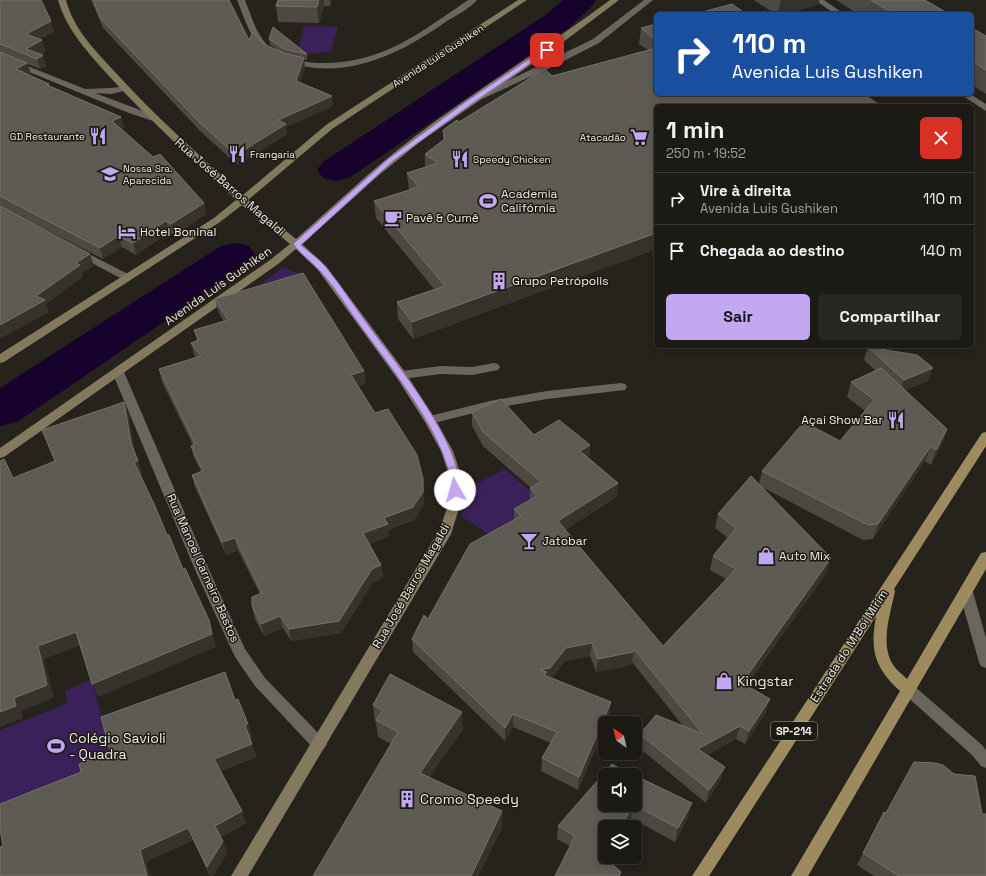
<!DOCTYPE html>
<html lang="pt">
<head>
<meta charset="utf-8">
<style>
  :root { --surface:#1c1a15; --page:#292722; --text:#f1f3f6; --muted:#a0a1a0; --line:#3a3834; --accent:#c4a7f1 }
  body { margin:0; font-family:"Space Grotesk",sans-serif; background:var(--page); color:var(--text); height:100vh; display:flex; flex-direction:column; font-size:15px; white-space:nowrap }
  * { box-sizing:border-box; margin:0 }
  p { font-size:13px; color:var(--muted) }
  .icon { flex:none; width:22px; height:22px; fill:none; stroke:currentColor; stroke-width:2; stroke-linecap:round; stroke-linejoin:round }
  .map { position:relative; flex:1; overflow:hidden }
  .panel { position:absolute; left:654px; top:104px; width:320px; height:244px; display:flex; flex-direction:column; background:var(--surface); border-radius:6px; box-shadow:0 2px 10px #0003,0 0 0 1px var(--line) }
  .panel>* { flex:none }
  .guide { position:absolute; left:654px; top:12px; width:320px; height:84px; border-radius:6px; box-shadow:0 2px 10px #0003,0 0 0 1px var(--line); background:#1a4fa0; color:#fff; overflow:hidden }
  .needle { width:26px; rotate:326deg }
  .controls { position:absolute; left:598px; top:716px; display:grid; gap:8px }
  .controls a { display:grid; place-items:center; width:44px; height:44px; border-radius:6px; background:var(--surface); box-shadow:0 2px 10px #0003,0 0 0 1px var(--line); font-size:20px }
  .pin { position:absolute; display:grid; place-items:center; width:34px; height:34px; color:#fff; margin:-17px; border-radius:8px; box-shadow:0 2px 6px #0006 }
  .me { position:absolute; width:44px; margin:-22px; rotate:353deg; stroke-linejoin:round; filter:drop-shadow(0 0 3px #0008) }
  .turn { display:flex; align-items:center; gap:14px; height:84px; padding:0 12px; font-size:18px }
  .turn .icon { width:52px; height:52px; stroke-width:2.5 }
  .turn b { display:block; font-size:28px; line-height:34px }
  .round { display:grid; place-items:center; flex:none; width:42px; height:42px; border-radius:6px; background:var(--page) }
  .summary { display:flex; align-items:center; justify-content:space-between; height:68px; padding:0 12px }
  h1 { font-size:24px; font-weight:700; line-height:30px }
  .action { display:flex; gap:8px; margin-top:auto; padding:8px 12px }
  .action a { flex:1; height:46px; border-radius:6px; background:var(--accent); color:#111; font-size:16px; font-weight:700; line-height:46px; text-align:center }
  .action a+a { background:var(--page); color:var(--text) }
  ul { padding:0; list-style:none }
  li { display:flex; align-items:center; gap:12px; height:52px; padding:0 12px; border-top:1px solid var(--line) }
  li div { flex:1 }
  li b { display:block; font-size:15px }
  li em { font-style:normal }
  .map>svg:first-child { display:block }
  .green { fill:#3a2159 }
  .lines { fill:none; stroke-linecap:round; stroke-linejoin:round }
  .river { fill:#17022d; fill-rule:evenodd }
  .lane { fill:#69665e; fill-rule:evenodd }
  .street { fill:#69665e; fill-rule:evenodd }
  .secondary { fill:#83795f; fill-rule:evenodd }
  .primary { fill:#9d8b5f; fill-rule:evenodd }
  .wall { fill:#4c4942 }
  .shaded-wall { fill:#36332c }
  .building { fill:#5e5b54; stroke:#74726b }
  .route { fill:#c4a7f1; stroke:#7f6d9d }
  .labels { text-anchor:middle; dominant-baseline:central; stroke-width:3; stroke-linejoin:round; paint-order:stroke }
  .far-street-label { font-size:10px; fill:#eeece7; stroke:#1d1a13 }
  .far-poi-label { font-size:10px; fill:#eeece7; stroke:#1d1a13; text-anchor:start }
  .shield { fill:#1d1a13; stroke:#afada7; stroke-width:1 }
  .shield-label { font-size:11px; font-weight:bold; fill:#eeece7 }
  .street-label { font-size:12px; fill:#eeece7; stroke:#1d1a13 }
  .poi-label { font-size:12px; fill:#eeece7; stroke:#1d1a13; text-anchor:start }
  .near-poi-label { font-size:14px; fill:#eeece7; stroke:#1d1a13; text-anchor:start }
</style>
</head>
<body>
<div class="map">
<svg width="986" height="876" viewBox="0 0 986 876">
  <rect width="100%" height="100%" fill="#26231c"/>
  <g class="green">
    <path d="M 304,26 L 338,27 L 331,52 L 297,54 Z"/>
    <path d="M 283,267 L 300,274 L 239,301 Z"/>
    <path d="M 505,469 L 532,493 L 526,509 L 507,529 L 487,533 L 461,516 L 472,486 Z"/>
    <path d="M 91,680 L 116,763 L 0,811 L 0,730 L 68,703 L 65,691 Z"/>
  </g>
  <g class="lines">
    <g class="river">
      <path d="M 563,0 L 596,0 L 592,6 L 569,28 L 349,178 L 336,181 L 323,178 L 317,170 L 323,162 L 547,14 Z"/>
      <path d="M 235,243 L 249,246 L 255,255 L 249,264 L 17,422 L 0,426 L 0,388 L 221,246 Z"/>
    </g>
    <g class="lane">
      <path d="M 644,0 L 653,0 L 599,43 L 552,67 L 482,99 L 476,99 L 475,97 L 593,39 Z"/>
      <path d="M 815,0 L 824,0 L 844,14 L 835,14 Z"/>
      <path d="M 960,94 L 970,94 L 986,104 L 986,111 Z"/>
      <path d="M 494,363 L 498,364 L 500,367 L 498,370 L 472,375 L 441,374 L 401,379 L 397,378 L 395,375 L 397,372 L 401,371 L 441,366 L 472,367 Z"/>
      <path d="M 621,383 L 625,384 L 627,387 L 625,390 L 547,399 L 490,409 L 430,424 L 426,423 L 424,420 L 426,417 L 490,401 L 547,391 Z"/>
    </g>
    <g class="street">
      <path d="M 237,0 L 245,0 C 251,15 256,34 268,46 C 281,57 300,62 317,63 C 381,65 418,34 468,0 L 477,0 C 469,9 457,15 447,21 C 403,52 353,78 297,65 C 286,62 274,58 264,51 C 250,38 244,17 237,0 Z"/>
      <path d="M 0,55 L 85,89 L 111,88 L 128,86 L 129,88 L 128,90 L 111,94 L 95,93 L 156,116 L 157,118 L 153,121 L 129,113 L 0,60 Z"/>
      <path d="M 77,248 L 132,276 L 133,278 L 128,281 L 124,280 L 73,253 L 72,251 L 73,249 Z"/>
      <path d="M 118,368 L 122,369 L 124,372 L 210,572 L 245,649 L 265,678 L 324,739 L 327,744 L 324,749 L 319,751 L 314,749 L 255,686 L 235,657 L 196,572 L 112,372 L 114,369 Z"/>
      <path d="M 966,587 L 971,588 L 973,592 L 986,638 L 986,668 L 981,666 L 979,662 L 959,592 L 961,588 Z"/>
      <path d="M 908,683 L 913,685 L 982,745 L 986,750 L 986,768 L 981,766 L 972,755 L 903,693 L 901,689 L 903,685 Z"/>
    </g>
    <path class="secondary" d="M 58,0 L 66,0 C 74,30 95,50 115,72 C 155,116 199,155 243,195 L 326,125 L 518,0 L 527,0 L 332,129 L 248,200 L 296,239 C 335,205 372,169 413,138 C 477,89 546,48 610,0 L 619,0 L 562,43 L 421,141 L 379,175 L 302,244 L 326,266 L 405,372 L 434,417 L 453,451 L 462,478 L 461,502 L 451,534 L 248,876 L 231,876 L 440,529 L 449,502 L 450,478 L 441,451 L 425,422 L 397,378 L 318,270 L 296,249 L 278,264 L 4,457 L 0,458 L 0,448 L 270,260 L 290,244 L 242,205 L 220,222 L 4,362 L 0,363 L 0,354 L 214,218 L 236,200 C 193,159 148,119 108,75 C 88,52 67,31 58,0 Z"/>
    <path class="primary" d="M 986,432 L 986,446 L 894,589 L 895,591 C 891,612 880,642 892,663 C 895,669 902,674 907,679 L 981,553 L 986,552 L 986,569 L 808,876 L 791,876 L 900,691 C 874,667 870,650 876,616 L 709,876 L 692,876 L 982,433 Z"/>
  </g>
  <g class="wall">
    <path d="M 0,0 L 54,32 L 39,39 L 46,51 L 40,54 L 46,66 L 40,69 L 28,64 L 31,74 L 29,75 L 50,86 L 121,117 L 124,128 L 122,129 L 204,203 L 206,214 L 174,235 L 169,232 L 136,255 L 122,247 L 103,259 L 0,206 Z"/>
    <path d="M 91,0 L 229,0 L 249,40 L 261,42 L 270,47 L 280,51 L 270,45 L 269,39 L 307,54 L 307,60 L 304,59 L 305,68 L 300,82 L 332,96 L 333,106 L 286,127 L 287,134 L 238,165 L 202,133 L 103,28 Z"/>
    <path d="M 278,0 L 332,0 L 330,6 L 324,6 L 319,23 L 278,22 L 276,6 Z"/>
    <path d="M 754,0 L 819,0 L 819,4 L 786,14 L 775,14 Z"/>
    <path d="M 836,0 L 925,0 L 949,14 L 858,14 Z"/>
    <path d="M 656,24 L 656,249 L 413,339 L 398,319 L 397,302 L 434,289 L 376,218 L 374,201 L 409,190 L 407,173 L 425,167 L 425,154 L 443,140 L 443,130 L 552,76 L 648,50 L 639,44 L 641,28 Z"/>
    <path d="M 972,28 L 986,36 L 986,94 L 972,85 Z"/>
    <path d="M 215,299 L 364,371 L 365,384 L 358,386 L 375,413 L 423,479 L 424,504 L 414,520 L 388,530 L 389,536 L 369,544 L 381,565 L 383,578 L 373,582 L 341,633 L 291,641 L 283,628 L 264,636 L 255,619 L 252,606 L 260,594 L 238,550 L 226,555 L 195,487 L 192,475 L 201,471 L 194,458 L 191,446 L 193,445 L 162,382 L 159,369 L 196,357 L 194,355 L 191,343 L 197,341 L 194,330 L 224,322 L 218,311 Z"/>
    <path d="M 868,347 L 928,381 L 905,390 L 947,429 L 942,444 L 931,465 L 925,461 L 873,539 L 863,540 L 762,487 L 827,572 L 746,686 L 766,712 L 745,744 L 736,739 L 707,755 L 721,779 L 706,803 L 637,746 L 640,734 L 683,726 L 632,662 L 631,665 L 596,672 L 590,656 L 565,661 L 552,678 L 611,702 L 609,715 L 606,723 L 605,723 L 605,726 L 578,790 L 541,771 L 542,758 L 551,743 L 513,727 L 505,741 L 413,652 L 412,639 L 514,520 L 514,509 L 530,500 L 530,488 L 531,488 L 483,446 L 472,426 L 472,412 L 534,435 L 590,445 L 589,459 L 618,483 L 616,497 L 565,530 L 663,646 L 726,579 L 710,570 L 713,556 L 728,538 L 715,528 L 718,514 L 759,484 L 762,471 L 840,441 L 865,411 L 847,397 L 851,382 L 876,371 L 864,360 Z"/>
    <path d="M 235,700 L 248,724 L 252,737 L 250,738 L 256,757 L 221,771 L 246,823 L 221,837 L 227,853 L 213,876 L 210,876 L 193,840 L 146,862 L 150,876 L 0,876 L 3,846 L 81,772 Z"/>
    <path d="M 373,705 L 463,729 L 429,777 L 502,827 L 478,876 L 391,744 L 378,737 L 376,722 L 375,721 Z"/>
    <path d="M 612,764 L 635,805 L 688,817 L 675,842 L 631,818 L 626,827 L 605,827 L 608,860 L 621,872 L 620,876 L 555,876 L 570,846 L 557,839 L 558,826 Z"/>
    <path d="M 884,812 L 886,813 L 982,814 L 986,876 L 874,876 L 857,865 Z"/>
  </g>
  <g class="shaded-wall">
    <path d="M 319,0 L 324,0 L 324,6 L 319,23 L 317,7 Z"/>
    <path d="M 330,0 L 332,0 L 330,6 Z"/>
    <path d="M 781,0 L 819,0 L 819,4 L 786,14 L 778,14 Z"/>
    <path d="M 51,21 L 54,32 L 29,44 L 26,34 Z"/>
    <path d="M 42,40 L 46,51 L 33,57 L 26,49 Z"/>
    <path d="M 43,55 L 46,66 L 40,69 L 37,59 Z"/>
    <path d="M 304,58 L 305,68 L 297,91 L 296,81 Z"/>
    <path d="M 27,63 L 31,74 L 20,80 L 16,69 Z"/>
    <path d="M 332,96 L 333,106 L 286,127 L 287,134 L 238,165 L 236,155 L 278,120 Z"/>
    <path d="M 121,117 L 124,128 L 115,133 L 112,121 Z"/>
    <path d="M 204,203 L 206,214 L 174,235 L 171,224 Z"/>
    <path d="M 166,221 L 169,232 L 136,255 L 133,243 Z"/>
    <path d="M 656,233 L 656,249 L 413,339 L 412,322 Z"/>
    <path d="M 118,236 L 122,247 L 103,259 L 100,248 Z"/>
    <path d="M 90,254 L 94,266 L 82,273 L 83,277 L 46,304 L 49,312 L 0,339 L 0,325 L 76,263 Z"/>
    <path d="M 933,368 L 928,381 L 899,393 L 904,380 Z"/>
    <path d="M 364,371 L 365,384 L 353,388 L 351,375 Z"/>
    <path d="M 124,402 L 129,416 L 136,457 L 131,443 Z"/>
    <path d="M 947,429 L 942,444 L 931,465 L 936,450 Z"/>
    <path d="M 590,445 L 589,459 L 580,451 Z"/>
    <path d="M 931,446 L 925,461 L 873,539 L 878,524 Z"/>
    <path d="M 138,461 L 143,475 L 138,476 L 134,462 Z"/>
    <path d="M 423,479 L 424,504 L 414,520 L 388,530 L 389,536 L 365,545 L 363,533 L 384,518 Z"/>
    <path d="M 618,483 L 616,497 L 557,535 L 558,521 Z"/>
    <path d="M 235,538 L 238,550 L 226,555 L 222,542 Z"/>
    <path d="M 831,558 L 827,572 L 738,697 L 742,683 Z"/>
    <path d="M 381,565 L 383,578 L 373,582 L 341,633 L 291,641 L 289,629 L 372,569 Z"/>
    <path d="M 280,616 L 283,628 L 264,636 L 261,624 Z"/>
    <path d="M 209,620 L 213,634 L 216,647 L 98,697 L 92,684 Z"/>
    <path d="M 76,632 L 82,645 L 44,659 L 54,698 L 21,711 L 23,718 L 0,727 L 0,712 L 38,646 Z"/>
    <path d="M 592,643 L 590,656 L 565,661 L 550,681 L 546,682 L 540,670 L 566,648 Z"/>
    <path d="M 634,649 L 632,662 L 631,665 L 596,672 L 598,659 Z"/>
    <path d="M 770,699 L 766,712 L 745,744 L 749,731 Z"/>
    <path d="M 611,702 L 609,715 L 606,723 L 605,723 L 605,726 L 578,790 L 579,777 Z"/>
    <path d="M 462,712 L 463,729 L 421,789 L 420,773 Z"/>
    <path d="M 513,714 L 513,727 L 505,741 L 505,728 Z"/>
    <path d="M 248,724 L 252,737 L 249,738 L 245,725 Z"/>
    <path d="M 740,726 L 736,739 L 695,762 L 698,749 Z"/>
    <path d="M 252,744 L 256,757 L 219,772 L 214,759 Z"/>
    <path d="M 725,767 L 721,779 L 706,803 L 709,790 Z"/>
    <path d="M 692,803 L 688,817 L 675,842 L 678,828 Z"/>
    <path d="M 633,805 L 631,818 L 626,827 L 621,827 Z"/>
    <path d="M 242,811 L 246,823 L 220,838 L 215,826 Z"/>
    <path d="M 502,811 L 502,827 L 478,876 L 471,876 Z"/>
    <path d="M 188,828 L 193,840 L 146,862 L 150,876 L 147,876 L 140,850 Z"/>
    <path d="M 223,841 L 227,853 L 213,876 L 210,876 L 207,867 Z"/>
    <path d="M 605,856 L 605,857 L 609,857 L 602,870 L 604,857 Z"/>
  </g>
  <g class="building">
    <path d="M 0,0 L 41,0 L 51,21 L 26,34 L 42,40 L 26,49 L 43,55 L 37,59 L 0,44 Z"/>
    <path d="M 93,0 L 229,0 L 249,40 L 253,32 L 261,42 L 270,47 L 287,54 L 304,58 L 296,81 L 332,96 L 278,120 L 286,124 L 236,155 L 200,123 L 101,19 Z"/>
    <path d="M 278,0 L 319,0 L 317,7 L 276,6 Z"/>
    <path d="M 871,0 L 925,0 L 949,14 L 894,14 Z"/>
    <path d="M 732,4 L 746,14 L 695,14 Z"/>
    <path d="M 656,24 L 656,40 L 641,28 Z"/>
    <path d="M 273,27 L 307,54 L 284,49 L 269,39 Z"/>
    <path d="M 972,28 L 986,36 L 986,70 L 972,61 Z"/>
    <path d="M 656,48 L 656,94 L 863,94 L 881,106 L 656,106 L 656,233 L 412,322 L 397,302 L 445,286 L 374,201 L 419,187 L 407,173 L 438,163 L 425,154 L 445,139 L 443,130 L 457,120 L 459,122 L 545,69 L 552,76 Z"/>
    <path d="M 0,52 L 27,63 L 16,69 L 49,84 L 47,85 L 121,117 L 112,121 L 153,157 L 160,154 L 204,203 L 171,224 L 166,221 L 133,243 L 118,236 L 100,248 L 0,196 Z"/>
    <path d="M 0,206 L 90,254 L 76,263 L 80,265 L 36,296 L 45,300 L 0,325 Z"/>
    <path d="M 303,273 L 364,371 L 351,375 L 375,413 L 388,409 L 417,455 L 423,479 L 423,492 L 413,507 L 384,518 L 388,524 L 363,533 L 381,565 L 372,569 L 339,621 L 289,629 L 280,616 L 261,624 L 252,606 L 252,597 L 262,593 L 235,538 L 222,542 L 192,475 L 203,471 L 191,446 L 195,444 L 159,369 L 201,356 L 191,343 L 199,340 L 194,330 L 228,320 L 215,299 Z"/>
    <path d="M 868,347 L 917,355 L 933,368 L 904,380 Z"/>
    <path d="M 881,368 L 947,429 L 936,450 L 931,446 L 878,524 L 868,525 L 762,471 L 804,422 L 840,441 L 874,400 L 851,382 Z"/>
    <path d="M 501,399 L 534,435 L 559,420 L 590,445 L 580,451 L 618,483 L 558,521 L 663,646 L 736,569 L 713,556 L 736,528 L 718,514 L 751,476 L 831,558 L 742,683 L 770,699 L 749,731 L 740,726 L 698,749 L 725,767 L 709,790 L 640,734 L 656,715 L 703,734 L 634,649 L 633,652 L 598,659 L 592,643 L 566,648 L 550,668 L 540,670 L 547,672 L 544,675 L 611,702 L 579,777 L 542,758 L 557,732 L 513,714 L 505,728 L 412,639 L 424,615 L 428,619 L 470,544 L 521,516 L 514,509 L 537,496 L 530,488 L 541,482 L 483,432 L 472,412 Z"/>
    <path d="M 124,402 L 131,443 L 138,461 L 134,462 L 155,506 L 167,535 L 169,535 L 183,569 L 185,568 L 194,588 L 209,620 L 212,634 L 92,684 L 76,632 L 38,646 L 47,685 L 14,698 L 16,706 L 0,712 L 0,461 L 4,459 L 13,478 L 55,461 L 42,430 Z"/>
    <path d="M 225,672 L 235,700 L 238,699 L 248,724 L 245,725 L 252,744 L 214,759 L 242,811 L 215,826 L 223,841 L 207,867 L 188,828 L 140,850 L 147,876 L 0,876 L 0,847 L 3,846 L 0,829 L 0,804 L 81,772 L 79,764 L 110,751 L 101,717 Z"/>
    <path d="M 390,674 L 462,712 L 420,773 L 502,811 L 471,876 L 313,876 L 398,732 L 376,720 L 383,710 L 373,705 Z"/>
    <path d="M 914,762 L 935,763 L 943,765 L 954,774 L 975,776 L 982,814 L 986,814 L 986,876 L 899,876 L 863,853 L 884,812 L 886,813 Z"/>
    <path d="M 612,764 L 631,775 L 605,775 L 605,805 L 633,805 L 621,827 L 605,827 L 605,856 L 604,857 L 621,872 L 619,876 L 555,876 L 575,836 L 558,826 Z"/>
    <path d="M 636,776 L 692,803 L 678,828 L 634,805 L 635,805 L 635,777 Z"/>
  </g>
  <path class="route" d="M 544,49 L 550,50 L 473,103 L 393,161 L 301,245 C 309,252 319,259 326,267 C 342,287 356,309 371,329 C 399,367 461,443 460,490 L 455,494 L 451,490 C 452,442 387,363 359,324 C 346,306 334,286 319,270 C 311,261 300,254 293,244 L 388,159 L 468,100 Z"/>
  <defs>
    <g id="restaurant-bare" transform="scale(1.38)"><path d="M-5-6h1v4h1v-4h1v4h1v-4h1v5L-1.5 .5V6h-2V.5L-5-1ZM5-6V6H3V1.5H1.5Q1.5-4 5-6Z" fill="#c4a7f1" stroke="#1d1a13" stroke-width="2.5" paint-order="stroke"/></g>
    <g id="supermarket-bare" transform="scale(1.38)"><path d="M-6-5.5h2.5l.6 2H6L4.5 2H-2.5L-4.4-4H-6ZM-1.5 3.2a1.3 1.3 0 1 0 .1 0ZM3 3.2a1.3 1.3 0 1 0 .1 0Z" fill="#c4a7f1" stroke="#1d1a13" stroke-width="2.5" paint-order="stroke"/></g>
    <g id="school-bare" transform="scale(1.38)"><path d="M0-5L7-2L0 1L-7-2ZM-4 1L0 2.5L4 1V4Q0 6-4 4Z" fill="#c4a7f1" stroke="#1d1a13" stroke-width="2.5" paint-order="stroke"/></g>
    <g id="stadium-bare" transform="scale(1.38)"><path d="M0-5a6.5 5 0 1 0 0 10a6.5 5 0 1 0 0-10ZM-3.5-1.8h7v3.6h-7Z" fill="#c4a7f1" stroke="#1d1a13" stroke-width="2.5" paint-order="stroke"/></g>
    <g id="cafe-bare" transform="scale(1.38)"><path d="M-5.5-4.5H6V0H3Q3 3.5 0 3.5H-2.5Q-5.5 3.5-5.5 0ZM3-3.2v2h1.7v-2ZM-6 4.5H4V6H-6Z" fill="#c4a7f1" stroke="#1d1a13" stroke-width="2.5" paint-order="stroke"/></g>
    <g id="hotel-bare" transform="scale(1.38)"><path d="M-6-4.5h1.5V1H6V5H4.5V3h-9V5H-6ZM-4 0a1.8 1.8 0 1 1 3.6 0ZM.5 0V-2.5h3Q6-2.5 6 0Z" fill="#c4a7f1" stroke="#1d1a13" stroke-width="2.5" paint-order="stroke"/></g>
    <g id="building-bare" transform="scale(1.38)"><path d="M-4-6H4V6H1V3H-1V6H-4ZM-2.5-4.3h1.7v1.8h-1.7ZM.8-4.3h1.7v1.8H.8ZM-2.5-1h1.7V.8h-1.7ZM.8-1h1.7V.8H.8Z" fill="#c4a7f1" stroke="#1d1a13" stroke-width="2.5" paint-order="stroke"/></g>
    <g id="bar-bare" transform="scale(1.38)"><path d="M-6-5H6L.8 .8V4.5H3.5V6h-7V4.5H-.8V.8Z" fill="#c4a7f1" stroke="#1d1a13" stroke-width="2.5" paint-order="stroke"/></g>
    <g id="shop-bare" transform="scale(1.38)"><path d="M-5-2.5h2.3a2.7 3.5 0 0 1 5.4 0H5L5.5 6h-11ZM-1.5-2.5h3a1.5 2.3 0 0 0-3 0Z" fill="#c4a7f1" stroke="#1d1a13" stroke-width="2.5" paint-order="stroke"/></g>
  </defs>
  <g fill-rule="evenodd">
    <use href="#restaurant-bare" x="98" y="136"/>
    <use href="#supermarket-bare" x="639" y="137"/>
    <use href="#restaurant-bare" x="237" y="154"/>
    <use href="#restaurant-bare" x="460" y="159"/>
    <use href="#school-bare" x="110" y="174"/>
    <use href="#stadium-bare" x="488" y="201"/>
    <use href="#cafe-bare" x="393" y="218"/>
    <use href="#hotel-bare" x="127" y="232"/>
    <use href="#building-bare" x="499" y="281"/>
    <use href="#restaurant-bare" x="896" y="420"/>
    <use href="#bar-bare" x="529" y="541"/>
    <use href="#shop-bare" x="766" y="556"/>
    <use href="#shop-bare" x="724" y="681"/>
    <use href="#stadium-bare" x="56" y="746"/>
    <use href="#building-bare" x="407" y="799"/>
  </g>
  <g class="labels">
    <g class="far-street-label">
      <text transform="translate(438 56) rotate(-33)">Avenida Luis Gushiken</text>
    </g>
    <g class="far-poi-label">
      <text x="85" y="136" text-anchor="end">GD Restaurante</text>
      <text x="626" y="137" text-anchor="end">Atacadão</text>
      <text x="250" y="154">Frangaria</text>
      <text x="473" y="159">Speedy Chicken</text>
      <text x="123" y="168">Nossa Sra.<tspan x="123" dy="12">Aparecida</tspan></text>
    </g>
    <rect class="shield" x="771" y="722" width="46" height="18" rx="3"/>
    <g class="shield-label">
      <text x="794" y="731">SP-214</text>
    </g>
    <g class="street-label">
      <text transform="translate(230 187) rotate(41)">Rua José Barros Magaldi</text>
      <text transform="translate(218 286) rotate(-35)">Avenida Luis Gushiken</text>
      <text transform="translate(203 568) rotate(66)">Rua Manoel Carneiro Bastos</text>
      <text transform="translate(411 586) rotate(-60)">Rua José Barros Magaldi</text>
      <text transform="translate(849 646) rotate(-57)">Estrada do M'Boi Mirim</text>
    </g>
    <g class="poi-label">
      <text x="501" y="194">Academia<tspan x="501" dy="14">Califórnia</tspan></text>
      <text x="406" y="218">Pavê &amp; Cumê</text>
      <text x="140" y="232">Hotel Boninal</text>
      <text x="512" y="281">Grupo Petrópolis</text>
      <text x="883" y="420" text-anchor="end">Açaí Show Bar</text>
      <text x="542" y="541">Jatobar</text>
      <text x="779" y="556">Auto Mix</text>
    </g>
    <g class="near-poi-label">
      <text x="737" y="681">Kingstar</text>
      <text x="69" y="738">Colégio Savioli<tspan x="69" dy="16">- Quadra</tspan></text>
      <text x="420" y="799">Cromo Speedy</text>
    </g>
  </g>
</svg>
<div class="controls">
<a><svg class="needle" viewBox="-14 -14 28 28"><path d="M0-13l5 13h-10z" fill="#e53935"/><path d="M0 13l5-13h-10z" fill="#a0a1a0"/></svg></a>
<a><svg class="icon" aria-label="sound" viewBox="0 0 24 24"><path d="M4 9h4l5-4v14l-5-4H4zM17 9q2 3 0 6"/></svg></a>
<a><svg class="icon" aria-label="layers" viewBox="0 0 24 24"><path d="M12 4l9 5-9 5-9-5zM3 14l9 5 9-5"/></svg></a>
</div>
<div class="pin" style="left:547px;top:50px;background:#d93025"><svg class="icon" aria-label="arrive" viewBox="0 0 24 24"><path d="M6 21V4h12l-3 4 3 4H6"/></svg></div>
<svg class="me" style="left:455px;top:490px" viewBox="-20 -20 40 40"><circle r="19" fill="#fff"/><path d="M0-13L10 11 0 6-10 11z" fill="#c4a7f1"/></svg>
<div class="guide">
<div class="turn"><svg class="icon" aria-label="right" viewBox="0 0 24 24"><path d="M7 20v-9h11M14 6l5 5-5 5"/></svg><div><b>110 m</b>Avenida Luis Gushiken</div></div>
</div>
<section class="panel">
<div class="summary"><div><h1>1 min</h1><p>250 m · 19:52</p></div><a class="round" style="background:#d93025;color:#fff"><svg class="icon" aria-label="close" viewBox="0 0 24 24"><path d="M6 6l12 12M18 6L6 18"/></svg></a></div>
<ul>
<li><svg class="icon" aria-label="right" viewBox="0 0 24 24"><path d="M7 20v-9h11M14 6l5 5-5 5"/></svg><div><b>Vire à direita</b><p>Avenida Luis Gushiken</p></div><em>110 m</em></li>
<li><svg class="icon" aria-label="arrive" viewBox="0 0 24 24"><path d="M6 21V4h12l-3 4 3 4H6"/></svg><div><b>Chegada ao destino</b></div><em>140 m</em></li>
</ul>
<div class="action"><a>Sair</a><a>Compartilhar</a></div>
</section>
</div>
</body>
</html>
